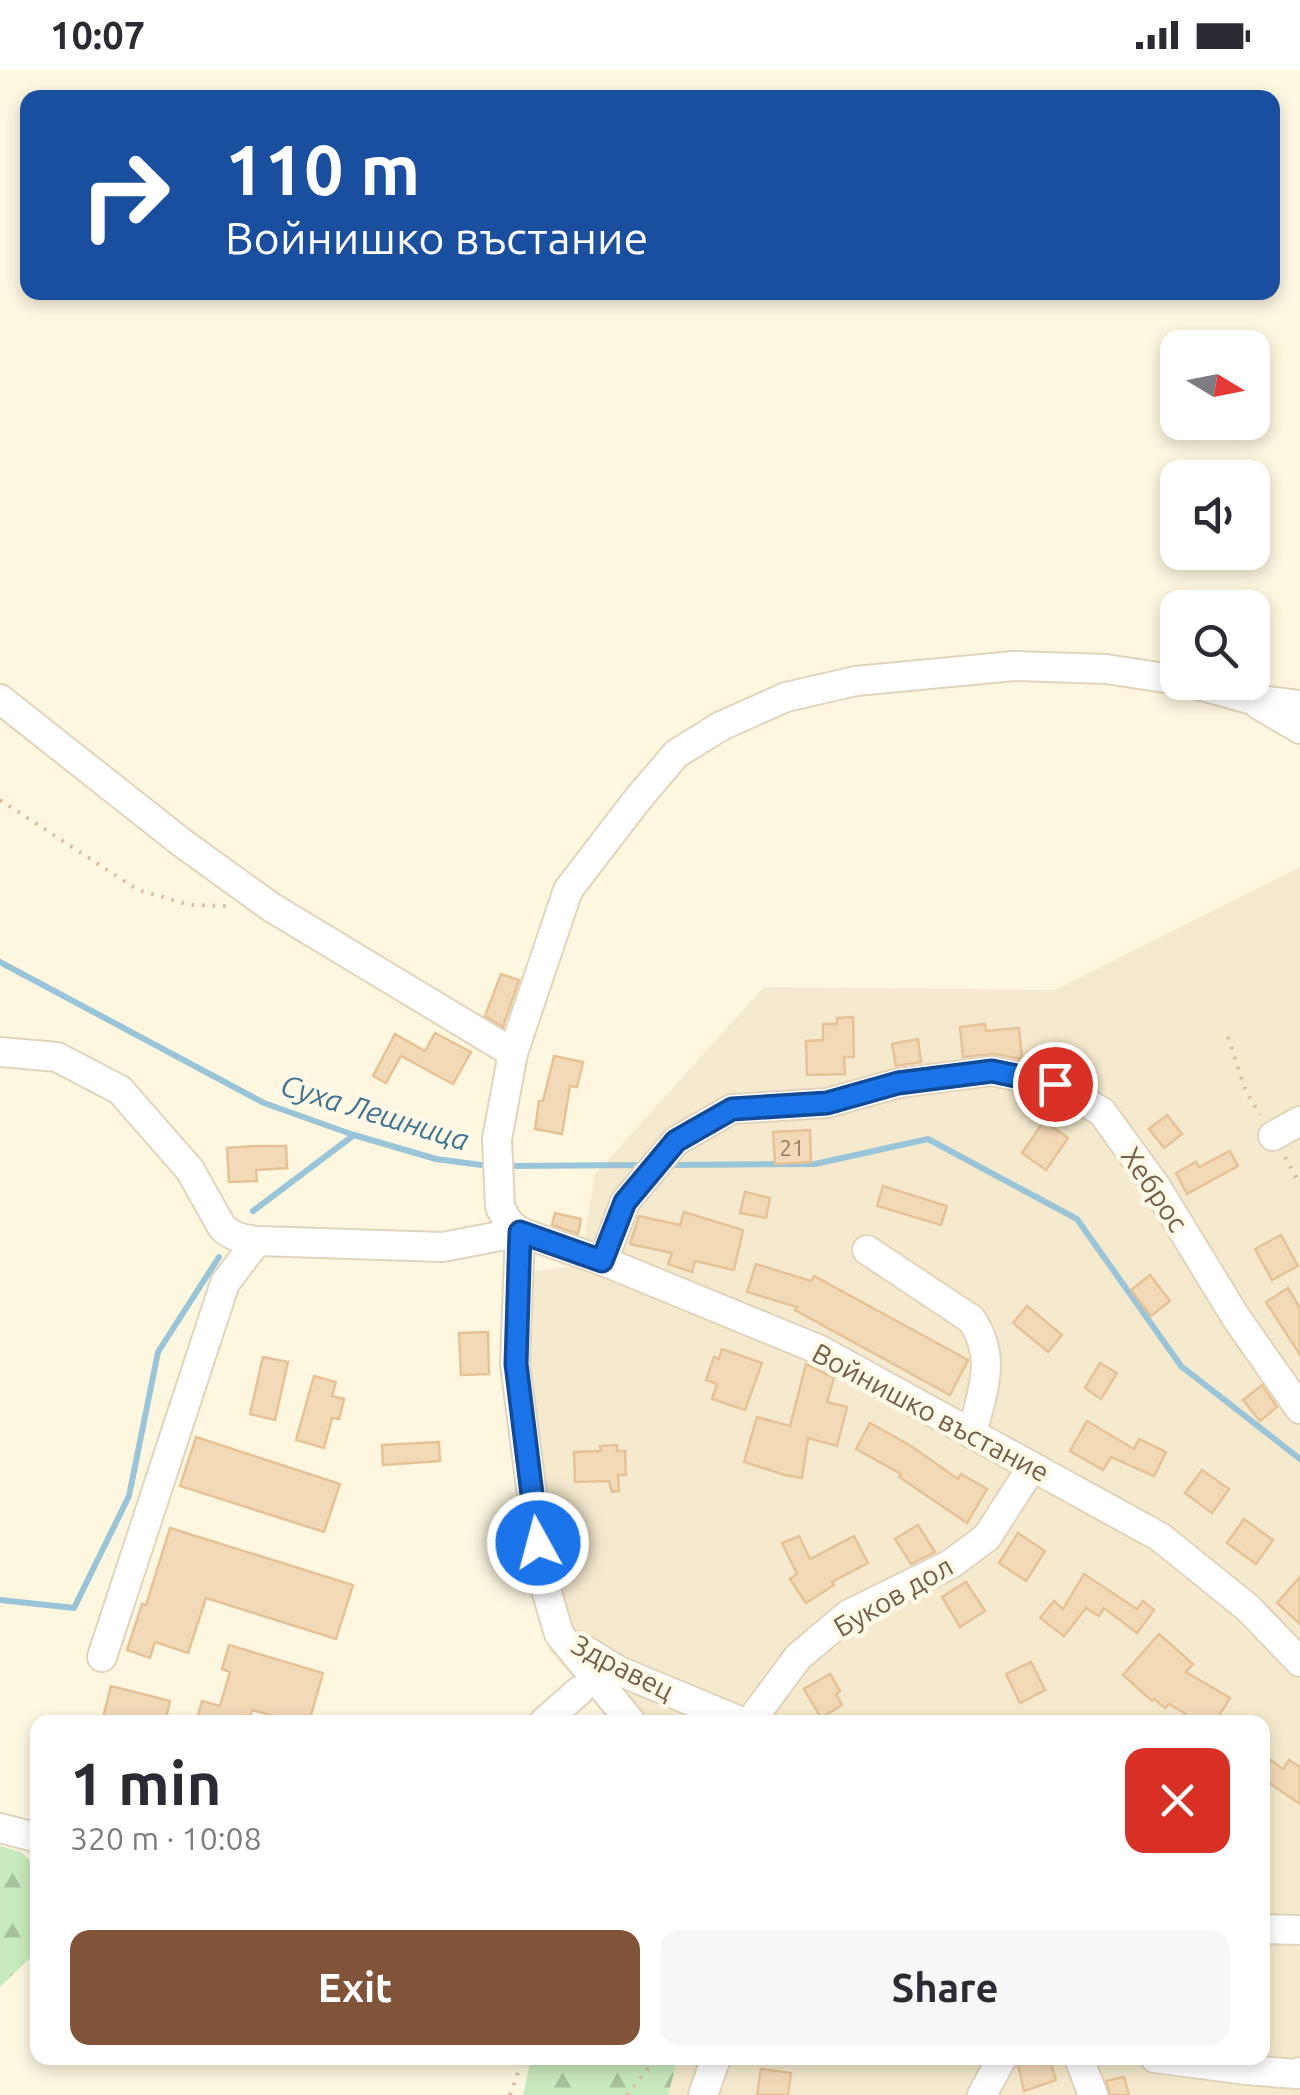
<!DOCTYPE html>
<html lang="en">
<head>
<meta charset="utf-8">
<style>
  :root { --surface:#fff; --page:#f7f7f7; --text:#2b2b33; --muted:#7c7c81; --accent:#815439 }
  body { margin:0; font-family:Ubuntu,sans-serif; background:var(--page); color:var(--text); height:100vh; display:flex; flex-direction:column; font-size:38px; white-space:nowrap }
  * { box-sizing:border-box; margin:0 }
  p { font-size:32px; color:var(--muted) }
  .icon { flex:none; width:55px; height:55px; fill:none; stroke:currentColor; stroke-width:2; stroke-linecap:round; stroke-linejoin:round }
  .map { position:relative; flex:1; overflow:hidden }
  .panel { position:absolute; left:30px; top:1645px; width:1240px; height:350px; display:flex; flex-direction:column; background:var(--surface); border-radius:20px; box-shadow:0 5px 15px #0003 }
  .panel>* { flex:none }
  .top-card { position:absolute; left:20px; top:20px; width:1260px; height:210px; border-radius:20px; box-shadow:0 5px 15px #0003; background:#1a4fa0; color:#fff; overflow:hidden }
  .needle { width:65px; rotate:100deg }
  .buttons { position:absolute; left:1160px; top:260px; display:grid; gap:20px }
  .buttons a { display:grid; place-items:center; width:110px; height:110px; border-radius:20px; background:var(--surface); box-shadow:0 5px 15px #0003; font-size:50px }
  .pin { position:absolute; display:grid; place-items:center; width:85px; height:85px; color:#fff; margin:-42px; border:5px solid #fff; border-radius:50%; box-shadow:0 2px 10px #0007 }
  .me { position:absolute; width:110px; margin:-55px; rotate:353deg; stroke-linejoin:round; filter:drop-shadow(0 0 8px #0008) }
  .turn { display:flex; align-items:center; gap:35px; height:210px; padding:0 40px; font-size:45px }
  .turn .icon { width:130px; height:130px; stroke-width:2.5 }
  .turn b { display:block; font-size:70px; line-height:85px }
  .round { display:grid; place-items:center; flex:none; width:105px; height:105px; border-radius:20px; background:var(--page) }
  .headline { display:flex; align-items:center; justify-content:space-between; height:170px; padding:0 40px }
  h1 { font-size:60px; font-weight:600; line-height:75px }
  .primary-button { display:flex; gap:20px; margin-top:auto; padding:20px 40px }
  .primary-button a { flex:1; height:115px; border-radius:20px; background:var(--accent); color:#fff; font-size:40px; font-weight:600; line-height:115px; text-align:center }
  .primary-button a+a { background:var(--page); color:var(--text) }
  .status { display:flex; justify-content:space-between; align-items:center; height:70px; padding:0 50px; background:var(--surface); direction:ltr }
  .status svg { height:28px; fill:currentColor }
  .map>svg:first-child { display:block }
  .residential { fill:#f5eace }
  .forest { fill:url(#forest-firs) }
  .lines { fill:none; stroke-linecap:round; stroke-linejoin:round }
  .stream { stroke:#9ac4d8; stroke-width:6 }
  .building { fill:#f3dab7; stroke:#e6c397; stroke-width:2.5 }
  .minor-casing { stroke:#e1d4bc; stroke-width:32 }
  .path { stroke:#d7bd9b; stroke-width:4; stroke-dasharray:2.5 8; stroke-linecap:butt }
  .minor { stroke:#fff; stroke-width:28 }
  .route-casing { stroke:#114b97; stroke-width:25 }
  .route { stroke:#1a73e8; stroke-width:18 }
  .labels { text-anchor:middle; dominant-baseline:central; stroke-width:9; stroke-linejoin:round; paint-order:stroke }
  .number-label { font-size:22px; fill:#947e63 }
  .street-label { font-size:28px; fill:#745f47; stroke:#fffae7 }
  .water-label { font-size:30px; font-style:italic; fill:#427590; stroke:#fffae7 }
</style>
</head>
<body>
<div class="status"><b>10:07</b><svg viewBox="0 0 49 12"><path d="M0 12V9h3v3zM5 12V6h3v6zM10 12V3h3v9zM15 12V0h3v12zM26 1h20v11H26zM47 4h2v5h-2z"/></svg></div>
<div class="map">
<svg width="1300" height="2025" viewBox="0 0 1300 2025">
  <defs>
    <pattern id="forest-firs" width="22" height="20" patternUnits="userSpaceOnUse" patternTransform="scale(2.5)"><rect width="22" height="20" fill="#c8eabf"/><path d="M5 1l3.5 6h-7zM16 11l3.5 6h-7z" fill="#a7c19d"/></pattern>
  </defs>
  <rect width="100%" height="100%" fill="#fdf7e0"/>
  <path class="residential" d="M 1300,797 L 1300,2025 L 668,2025 L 678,1988 L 1262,1988 L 1262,1652 L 612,1652 L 550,1581 L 510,1305 L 513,1203 L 580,1196 L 595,1104 L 764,917 L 1055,920 Z"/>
  <g class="forest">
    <path d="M 0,1776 L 21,1782 L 37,1798 L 38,1887 L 29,1889 L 0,1917 Z"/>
    <path d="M 531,1988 L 678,1988 L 668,2025 L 523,2025 Z"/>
  </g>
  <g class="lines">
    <g class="stream">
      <path d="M 0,892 L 264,1033 L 354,1065 L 436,1089 L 489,1096"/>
      <path d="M 666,1095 L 815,1094 L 928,1069 L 1077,1149 L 1181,1296 L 1300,1389"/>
      <path d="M 506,1096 L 644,1095"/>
      <path d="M 253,1141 L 354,1065"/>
      <path d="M 0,1530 L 74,1538 L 129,1426 L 158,1282 L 219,1187"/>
    </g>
  </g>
  <g class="building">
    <path d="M 501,904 L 519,910 L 503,957 L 485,946 Z"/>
    <path d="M 853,947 L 854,987 L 844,987 L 845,1004 L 807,1005 L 806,971 L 823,970 L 823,954 L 837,954 L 837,948 Z"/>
    <path d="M 985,954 L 986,961 L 1019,958 L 1022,989 L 995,984 L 963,987 L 960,957 Z"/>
    <path d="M 435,963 L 471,982 L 453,1014 L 401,986 L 386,1013 L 373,1006 L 395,964 L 425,981 Z"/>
    <path d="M 918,969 L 921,992 L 896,996 L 892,974 Z"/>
    <path d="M 554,986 L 583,992 L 577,1017 L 570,1016 L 562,1064 L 535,1059 L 539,1031 L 543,1031 Z"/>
    <path d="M 1167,1045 L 1182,1064 L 1164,1078 L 1149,1059 Z"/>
    <path d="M 1044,1051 L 1068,1068 L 1046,1100 L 1022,1083 Z"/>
    <path d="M 810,1060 L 811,1092 L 775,1094 L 773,1062 Z"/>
    <path d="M 255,1076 L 286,1076 L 287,1098 L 256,1100 L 257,1111 L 229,1112 L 227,1078 Z"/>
    <path d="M 1230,1081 L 1238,1096 L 1187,1124 L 1176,1103 L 1196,1092 L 1199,1097 Z"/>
    <path d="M 883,1116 L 947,1136 L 941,1155 L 877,1136 Z"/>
    <path d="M 745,1122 L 770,1128 L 766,1148 L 740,1143 Z"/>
    <path d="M 684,1142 L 743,1160 L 734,1200 L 695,1191 L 692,1202 L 668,1194 L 672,1183 L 630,1174 L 639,1146 L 680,1155 Z"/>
    <path d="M 555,1143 L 581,1149 L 578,1164 L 552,1155 Z"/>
    <path d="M 1281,1165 L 1298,1196 L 1272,1210 L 1255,1179 Z"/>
    <path d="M 756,1194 L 811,1211 L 814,1206 L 968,1290 L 950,1325 L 795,1240 L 797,1237 L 747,1222 Z"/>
    <path d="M 1150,1205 L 1170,1231 L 1151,1246 L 1131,1220 Z"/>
    <path d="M 1288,1218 L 1300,1238 L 1300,1285 L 1266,1232 Z"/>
    <path d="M 1027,1236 L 1062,1265 L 1048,1282 L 1013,1253 Z"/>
    <path d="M 488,1262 L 489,1304 L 461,1305 L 459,1263 Z"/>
    <path d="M 722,1279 L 762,1293 L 745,1340 L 712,1329 L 717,1314 L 706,1310 L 714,1287 L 719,1289 Z"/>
    <path d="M 263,1287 L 288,1292 L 275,1350 L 250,1344 Z"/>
    <path d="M 1100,1293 L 1117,1303 L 1101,1329 L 1085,1318 Z"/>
    <path d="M 806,1294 L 834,1308 L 827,1332 L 847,1337 L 837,1376 L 808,1368 L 802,1408 L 785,1405 L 744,1392 L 757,1347 L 790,1356 Z"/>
    <path d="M 314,1306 L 336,1312 L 332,1326 L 344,1329 L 339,1349 L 332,1348 L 324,1378 L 296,1370 Z"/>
    <path d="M 1262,1315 L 1277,1337 L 1260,1351 L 1243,1330 Z"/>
    <path d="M 1087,1351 L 1134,1379 L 1139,1369 L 1166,1382 L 1154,1406 L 1111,1387 L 1103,1400 L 1070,1381 Z"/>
    <path d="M 870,1353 L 911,1376 L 958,1409 L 961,1404 L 987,1419 L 967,1453 L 899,1407 L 901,1404 L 856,1379 Z"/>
    <path d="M 196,1367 L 340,1414 L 324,1462 L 180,1416 Z"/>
    <path d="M 439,1372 L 440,1391 L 383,1395 L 382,1375 Z"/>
    <path d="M 617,1375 L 617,1381 L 625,1381 L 626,1405 L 618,1405 L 619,1421 L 612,1422 L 609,1411 L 575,1412 L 574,1382 L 601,1381 L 600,1376 Z"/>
    <path d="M 1202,1400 L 1229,1419 L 1212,1443 L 1185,1423 Z"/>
    <path d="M 1244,1449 L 1273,1470 L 1256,1494 L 1227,1473 Z"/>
    <path d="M 918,1455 L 935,1482 L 911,1494 L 895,1469 Z"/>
    <path d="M 170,1458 L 353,1515 L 336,1569 L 206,1528 L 188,1583 L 155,1572 L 150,1588 L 127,1580 L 142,1534 L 146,1535 Z"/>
    <path d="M 1018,1463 L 1045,1481 L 1026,1511 L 999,1493 Z"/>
    <path d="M 799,1466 L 810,1489 L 854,1466 L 868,1493 L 832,1512 L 834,1515 L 806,1533 L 790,1509 L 797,1504 L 782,1473 Z"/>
    <path d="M 1084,1504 L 1137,1539 L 1143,1531 L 1154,1540 L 1137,1563 L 1104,1538 L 1099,1546 L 1086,1538 L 1064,1566 L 1040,1548 L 1054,1531 L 1063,1539 Z"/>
    <path d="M 1300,1507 L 1300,1554 L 1277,1533 Z"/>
    <path d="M 966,1512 L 985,1541 L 960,1557 L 942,1527 Z"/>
    <path d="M 1159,1564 L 1193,1594 L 1186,1602 L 1230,1628 L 1215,1652 L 1199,1652 L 1169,1634 L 1165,1638 L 1154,1629 L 1152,1631 L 1123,1605 Z"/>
    <path d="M 229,1575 L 323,1603 L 309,1652 L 295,1652 L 252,1640 L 249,1652 L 196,1652 L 202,1631 L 220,1636 L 230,1602 L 222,1599 Z"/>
    <path d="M 1031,1592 L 1045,1620 L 1020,1633 L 1006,1604 Z"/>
    <path d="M 830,1604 L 840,1621 L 836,1624 L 842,1635 L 821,1648 L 804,1619 Z"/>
    <path d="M 111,1616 L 170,1631 L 165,1652 L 102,1652 Z"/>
    <path d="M 1262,1684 L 1283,1699 L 1289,1690 L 1300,1697 L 1300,1734 L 1262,1708 Z"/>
    <path d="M 1041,1988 L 1049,1988 L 1056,2010 L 1024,2021 L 1018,1995 Z"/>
    <path d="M 761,1999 L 791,2003 L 788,2025 L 757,2025 Z"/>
    <path d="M 1124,2007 L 1129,2025 L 1110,2025 L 1106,2011 Z"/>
  </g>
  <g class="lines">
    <g class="minor-casing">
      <g id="minor">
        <path d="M 1178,610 L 1106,599 L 1014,596 L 856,611 L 786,627 L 721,656 L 676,684 L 637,730 L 568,820 L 513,983 L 497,1069 L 500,1137 L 508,1152 L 520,1162 L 603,1191 L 820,1280 L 1160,1467 L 1248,1538 L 1300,1592"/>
        <path d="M 1188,612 L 1249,629 L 1300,635"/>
        <path d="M 0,629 L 181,772 L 271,837 L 513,983"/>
        <path d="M 1259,635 L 1300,659"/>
        <path d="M 0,982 L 57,987 L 120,1020 L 190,1100 L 222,1157 C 232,1167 243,1169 257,1171 L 443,1177 L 520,1162"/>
        <path d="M 1273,1066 L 1300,1051"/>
        <path d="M 520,1162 L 515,1294 L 543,1509 L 559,1564 L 631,1652"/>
        <path d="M 867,1180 L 971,1249 C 998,1287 982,1322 972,1364"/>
        <path d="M 603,1191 L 625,1132 L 676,1071 L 732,1039 L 827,1033 L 899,1013 L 992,1001 L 1055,1014 L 1102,1042 L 1157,1118 L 1235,1246 L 1300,1339"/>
        <path d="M 578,1576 L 619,1601 L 742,1652"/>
        <path d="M 102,1587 L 225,1213 L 257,1171"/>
        <path d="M 544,1652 L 579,1621"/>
        <path d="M 750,1652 L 798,1587 L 849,1544 L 951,1494 L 987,1467 L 1032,1397"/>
        <path d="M 0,1758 L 38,1768"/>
        <path d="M 1262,1859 L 1300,1860"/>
        <path d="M 1079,1988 L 1093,2025"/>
        <path d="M 1155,1988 L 1246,2000 L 1297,2004 L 1300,2002"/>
        <path d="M 703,2025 L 716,1988"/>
        <path d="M 982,2025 L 1002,1988"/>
      </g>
    </g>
    <g class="path">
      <path d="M 0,730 L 138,820 L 190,835 L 227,836"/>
      <path d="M 1228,967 L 1245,1019 L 1260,1045"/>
      <path d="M 1285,1087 L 1300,1114"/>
      <path d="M 510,2025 L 517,2006 L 520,1988"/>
      <path d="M 627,2025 L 656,1988"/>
    </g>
    <use href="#minor" class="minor"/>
  </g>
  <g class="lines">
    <g class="route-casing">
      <path id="route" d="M 538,1473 L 516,1294 L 520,1162 L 602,1191 L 625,1132 L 676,1071 L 732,1039 L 827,1033 L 898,1013 L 992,1001 L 1055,1014"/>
    </g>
    <use href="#route" class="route"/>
  </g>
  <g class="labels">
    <g class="number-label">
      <text x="792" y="1077">21</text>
    </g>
    <g class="street-label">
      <text transform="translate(1155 1119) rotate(56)">Хеброс</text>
      <text transform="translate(931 1342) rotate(28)">Войнишко въстание</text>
      <text transform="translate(893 1526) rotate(-30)">Буков дол</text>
      <text transform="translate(623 1597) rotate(27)">Здравец</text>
    </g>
    <g class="water-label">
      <text transform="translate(375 1042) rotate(17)">Суха Лешница</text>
    </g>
  </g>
</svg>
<div class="buttons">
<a><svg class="needle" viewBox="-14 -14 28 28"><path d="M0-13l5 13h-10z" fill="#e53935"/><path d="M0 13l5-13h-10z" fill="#7c7c81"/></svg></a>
<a><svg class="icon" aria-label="sound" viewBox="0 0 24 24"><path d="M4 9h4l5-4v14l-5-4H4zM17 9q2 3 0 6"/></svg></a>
<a><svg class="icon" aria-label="search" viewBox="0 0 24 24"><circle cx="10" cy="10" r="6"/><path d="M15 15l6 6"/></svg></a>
</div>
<div class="pin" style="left:1055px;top:1014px;background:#d93025"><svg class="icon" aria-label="arrive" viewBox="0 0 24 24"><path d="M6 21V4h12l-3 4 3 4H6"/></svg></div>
<svg class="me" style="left:538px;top:1473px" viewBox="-20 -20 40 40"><circle r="17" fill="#1a73e8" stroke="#fff" stroke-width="3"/><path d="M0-11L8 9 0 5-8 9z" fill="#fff"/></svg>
<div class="top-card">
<div class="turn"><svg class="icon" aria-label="right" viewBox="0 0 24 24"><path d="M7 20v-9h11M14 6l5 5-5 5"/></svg><div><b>110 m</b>Войнишко въстание</div></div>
</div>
<section class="panel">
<div class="headline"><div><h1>1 min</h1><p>320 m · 10:08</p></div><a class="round" style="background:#d93025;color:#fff"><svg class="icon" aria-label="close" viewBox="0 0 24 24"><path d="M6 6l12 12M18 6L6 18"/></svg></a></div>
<div class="primary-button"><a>Exit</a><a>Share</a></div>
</section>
</div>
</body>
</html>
